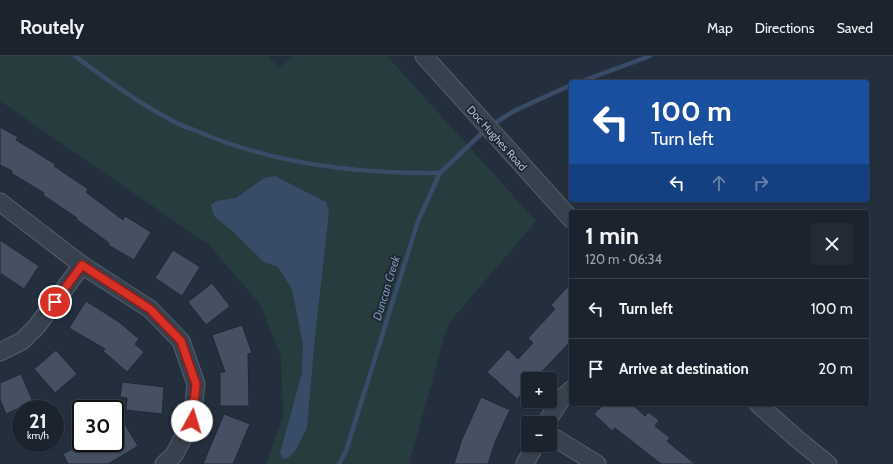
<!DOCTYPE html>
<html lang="en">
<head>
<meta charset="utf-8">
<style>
  :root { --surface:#1b232e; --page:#242b36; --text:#f1f3f6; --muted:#a0a4aa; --line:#39404a }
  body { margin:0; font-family:Cabin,sans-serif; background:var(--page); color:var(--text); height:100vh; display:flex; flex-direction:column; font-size:15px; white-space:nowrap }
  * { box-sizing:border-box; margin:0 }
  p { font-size:13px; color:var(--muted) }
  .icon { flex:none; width:22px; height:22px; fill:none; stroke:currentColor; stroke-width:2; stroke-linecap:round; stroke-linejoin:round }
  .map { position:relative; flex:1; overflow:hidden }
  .details { position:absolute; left:569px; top:154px; width:300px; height:196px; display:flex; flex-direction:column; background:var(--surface); border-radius:4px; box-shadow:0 1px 3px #0004,0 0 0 1px var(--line) }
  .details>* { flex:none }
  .hud { position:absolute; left:569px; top:24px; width:300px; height:122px; border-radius:4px; box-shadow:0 1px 3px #0004,0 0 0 1px var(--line); background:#1a4fa0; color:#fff; overflow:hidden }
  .buttons { position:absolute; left:521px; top:316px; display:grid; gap:8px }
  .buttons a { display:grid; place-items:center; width:36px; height:36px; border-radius:4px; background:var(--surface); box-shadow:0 1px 3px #0004,0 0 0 1px var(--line); font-size:20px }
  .speed { position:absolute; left:12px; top:344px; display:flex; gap:8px; font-size:20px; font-weight:700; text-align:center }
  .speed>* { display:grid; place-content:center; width:52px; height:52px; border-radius:50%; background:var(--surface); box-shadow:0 1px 3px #0004,0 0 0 1px var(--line); line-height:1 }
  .speed small { font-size:10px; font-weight:400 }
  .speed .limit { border:2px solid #111; border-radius:6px; background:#fff; color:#111 }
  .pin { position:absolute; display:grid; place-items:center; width:34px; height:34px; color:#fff; margin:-17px; border:2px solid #fff; border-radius:50%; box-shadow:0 1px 4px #0007 }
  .me { position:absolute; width:44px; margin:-22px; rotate:6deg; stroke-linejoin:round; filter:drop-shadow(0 0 3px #0008) }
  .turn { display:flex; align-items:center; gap:14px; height:84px; padding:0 16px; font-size:18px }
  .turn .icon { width:52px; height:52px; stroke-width:2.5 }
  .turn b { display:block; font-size:28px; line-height:34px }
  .lanes { display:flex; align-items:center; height:38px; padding:0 16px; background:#0003; justify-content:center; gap:20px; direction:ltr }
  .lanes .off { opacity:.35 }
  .round { display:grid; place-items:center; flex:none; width:42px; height:42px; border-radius:4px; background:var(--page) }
  .head { display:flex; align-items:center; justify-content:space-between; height:68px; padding:0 16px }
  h1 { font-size:24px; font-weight:700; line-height:30px }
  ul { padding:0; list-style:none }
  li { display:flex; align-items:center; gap:12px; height:60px; padding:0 16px; border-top:1px solid var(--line) }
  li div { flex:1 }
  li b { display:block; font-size:15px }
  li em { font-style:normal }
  header { display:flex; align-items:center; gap:24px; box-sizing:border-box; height:56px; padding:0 20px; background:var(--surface); border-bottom:1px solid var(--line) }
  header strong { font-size:19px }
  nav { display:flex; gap:22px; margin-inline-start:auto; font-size:14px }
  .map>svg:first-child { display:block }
  .green { fill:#263c3f }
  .water { fill:#394c67 }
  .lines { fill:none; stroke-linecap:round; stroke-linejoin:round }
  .stream { stroke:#394c67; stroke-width:4.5 }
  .building { fill:#455162; stroke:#1f2835 }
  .minor-casing { stroke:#565f6c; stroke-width:19 }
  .minor { stroke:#38414e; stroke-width:17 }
  .route-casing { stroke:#8d1f18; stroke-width:10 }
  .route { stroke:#d93025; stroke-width:7 }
  .labels { text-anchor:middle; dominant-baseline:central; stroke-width:3.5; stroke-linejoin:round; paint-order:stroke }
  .street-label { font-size:11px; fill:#b4bcc9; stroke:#1d2633 }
  .water-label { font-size:12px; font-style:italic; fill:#7c92b1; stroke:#1d2633 }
</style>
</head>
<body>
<header>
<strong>Routely</strong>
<nav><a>Map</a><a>Directions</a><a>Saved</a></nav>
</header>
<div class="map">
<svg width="893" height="408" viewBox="0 0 893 408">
  <rect width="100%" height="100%" fill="#242f3e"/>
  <path class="green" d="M 0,0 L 268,0 L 279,12 L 293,0 L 387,0 L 536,165 L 448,268 L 409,408 L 266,408 L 283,361 L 281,300 L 260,248 L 209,189 L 0,45 Z"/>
  <path class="water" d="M 275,120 L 326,146 L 329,156 L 315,281 L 307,371 L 296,394 L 288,402 L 283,403 L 280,397 L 302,317 L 303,288 L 292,233 L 278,211 L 264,206 L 231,174 L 214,160 L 211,149 L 216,145 L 236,142 L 264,122 Z"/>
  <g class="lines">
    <g class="stream">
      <path d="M 75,0 C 106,23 137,46 171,64 C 179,69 189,72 199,76 C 274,108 358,118 440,117"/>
      <path d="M 580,26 L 650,0"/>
      <path d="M 498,65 L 516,54 L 571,29"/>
      <path d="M 339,408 L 346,395 L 418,165 L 440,117 L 481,78"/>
    </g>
  </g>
  <g class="building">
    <path d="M 0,71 L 18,81 L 16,84 L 55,108 L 54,110 L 88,133 L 86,136 L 123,164 L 125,160 L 151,176 L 134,204 L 108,189 L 109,187 L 76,163 L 77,162 L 43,139 L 44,137 L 11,117 L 12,115 L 0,109 Z"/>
    <path d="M 0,184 L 39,210 L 24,233 L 0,217 Z"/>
    <path d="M 173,194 L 200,211 L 182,240 L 155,222 Z"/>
    <path d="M 212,227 L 230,250 L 206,269 L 188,246 Z"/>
    <path d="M 571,227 L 571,285 L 535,323 L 528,323 L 528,331 L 517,343 L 487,316 L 508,293 L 518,303 L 533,287 L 528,282 L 555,253 L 551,249 Z"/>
    <path d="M 86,245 L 119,266 L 139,283 L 135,288 L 144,296 L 127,316 L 103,295 L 105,293 L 69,272 Z"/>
    <path d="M 242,269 L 252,297 L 248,298 L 249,350 L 220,350 L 220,316 L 225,316 L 212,279 Z"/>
    <path d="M 56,294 L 77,318 L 55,337 L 34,313 Z"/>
    <path d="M 21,318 L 33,346 L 6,358 L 0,344 L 0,327 Z"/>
    <path d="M 122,326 L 164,331 L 162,358 L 126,354 L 127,342 L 120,341 Z"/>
    <path d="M 481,341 L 510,354 L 495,386 L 488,408 L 454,408 L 462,383 Z"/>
    <path d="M 604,348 L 632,348 L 645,360 L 648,356 L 659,364 L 655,370 L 670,382 L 667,385 L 695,408 L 661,408 L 615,372 L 612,375 L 594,358 Z"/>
    <path d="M 115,352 L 138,390 L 108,408 L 68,408 L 63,398 L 84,387 L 115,387 Z"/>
    <path d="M 224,358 L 250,368 L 233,408 L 203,408 Z"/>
  </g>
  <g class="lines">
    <g class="minor-casing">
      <g id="minor">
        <path d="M 424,0 L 571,163"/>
        <path d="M 0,146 L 82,209 L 150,253 L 181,285 L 196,328 L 192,365 L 174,399 L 164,408"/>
        <path d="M 0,296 L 22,285 L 37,270 L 82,209"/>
        <path d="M 758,348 L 796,382 L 828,408"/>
        <path d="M 546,367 L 562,342 L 571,334"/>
        <path d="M 550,379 L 597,408"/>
        <path d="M 525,408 L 535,389"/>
      </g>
    </g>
    <use href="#minor" class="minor"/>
  </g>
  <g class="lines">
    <g class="route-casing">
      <path id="route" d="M 55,246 L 82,209 L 150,253 L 181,285 L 196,328 L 192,365"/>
    </g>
    <use href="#route" class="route"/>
  </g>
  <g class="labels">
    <g class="street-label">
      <text transform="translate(497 82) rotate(48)">Doc Hughes Road</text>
    </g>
    <g class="water-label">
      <text transform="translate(386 232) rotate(-73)">Duncan Creek</text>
    </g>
  </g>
</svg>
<div class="buttons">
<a>+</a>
<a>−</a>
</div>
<div class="speed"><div>21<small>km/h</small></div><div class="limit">30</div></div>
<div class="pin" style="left:55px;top:246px;background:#d93025"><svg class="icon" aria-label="arrive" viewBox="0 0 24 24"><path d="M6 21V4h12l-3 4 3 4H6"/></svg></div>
<svg class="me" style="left:192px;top:365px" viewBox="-20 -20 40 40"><circle r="19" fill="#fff"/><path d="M0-13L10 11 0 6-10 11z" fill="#d93025"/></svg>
<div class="hud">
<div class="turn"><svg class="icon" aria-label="left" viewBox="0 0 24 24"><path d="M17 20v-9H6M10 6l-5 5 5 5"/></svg><div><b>100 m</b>Turn left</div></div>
<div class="lanes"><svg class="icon" aria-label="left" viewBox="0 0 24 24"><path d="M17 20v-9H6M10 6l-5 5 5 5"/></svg><svg class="icon off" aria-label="ahead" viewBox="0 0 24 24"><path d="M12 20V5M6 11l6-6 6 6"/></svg><svg class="icon off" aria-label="right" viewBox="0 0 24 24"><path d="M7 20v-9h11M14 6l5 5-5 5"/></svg></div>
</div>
<section class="details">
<div class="head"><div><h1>1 min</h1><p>120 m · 06:34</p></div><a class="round"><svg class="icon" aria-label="close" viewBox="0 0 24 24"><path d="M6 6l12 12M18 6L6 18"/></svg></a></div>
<ul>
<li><svg class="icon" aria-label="left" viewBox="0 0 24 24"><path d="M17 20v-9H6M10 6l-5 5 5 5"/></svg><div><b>Turn left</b></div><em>100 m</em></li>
<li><svg class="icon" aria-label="arrive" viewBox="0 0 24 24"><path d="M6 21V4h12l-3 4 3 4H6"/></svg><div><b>Arrive at destination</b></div><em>20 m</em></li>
</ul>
</section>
</div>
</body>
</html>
